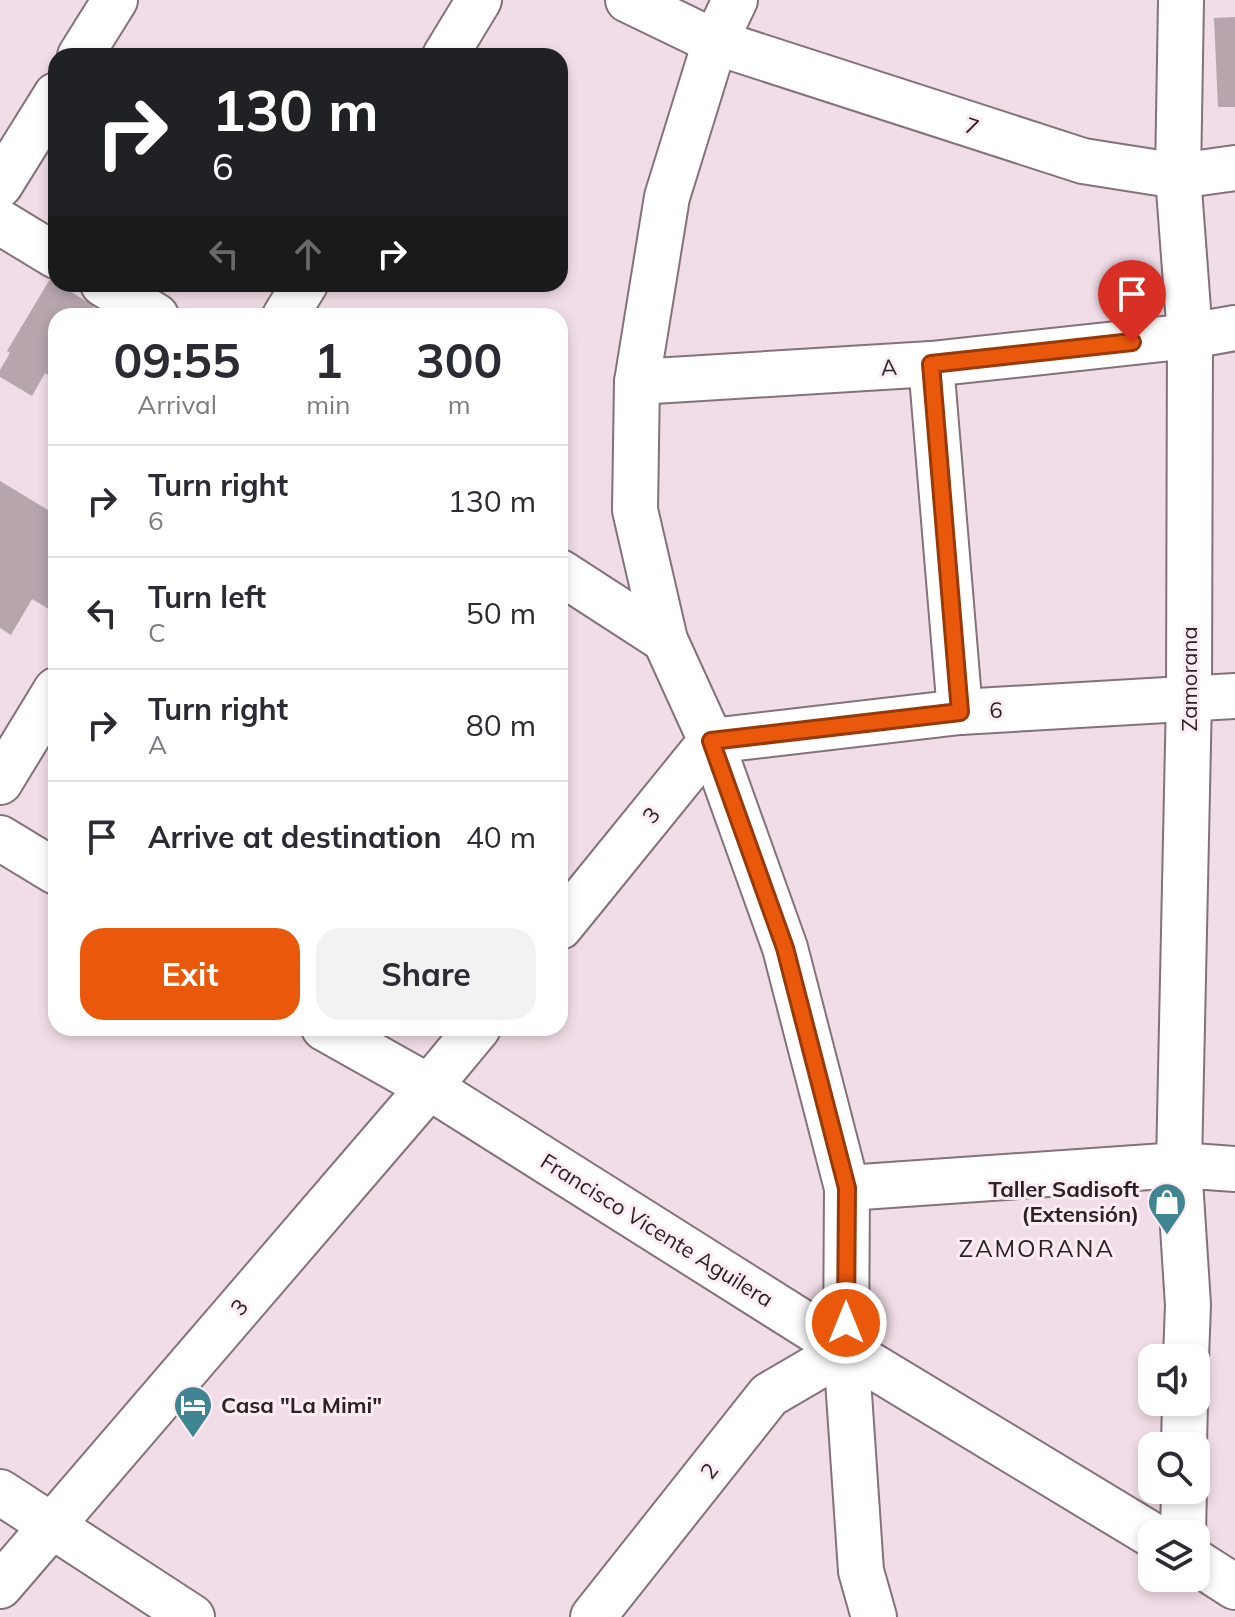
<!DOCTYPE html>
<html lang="en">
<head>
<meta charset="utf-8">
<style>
  :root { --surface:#fff; --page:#f2f2f3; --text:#2b2b33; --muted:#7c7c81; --line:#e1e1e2; --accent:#ea580c }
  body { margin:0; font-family:Mulish,sans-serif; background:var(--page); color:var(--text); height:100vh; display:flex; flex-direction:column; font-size:30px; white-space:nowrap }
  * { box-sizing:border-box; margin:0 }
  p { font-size:26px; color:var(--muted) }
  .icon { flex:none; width:44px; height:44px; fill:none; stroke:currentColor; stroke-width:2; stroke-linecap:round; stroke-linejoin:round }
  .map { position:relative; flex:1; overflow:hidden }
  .details { position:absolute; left:48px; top:308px; width:520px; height:728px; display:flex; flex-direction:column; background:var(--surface); border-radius:24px; box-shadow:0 4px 12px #0003 }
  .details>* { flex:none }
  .banner { position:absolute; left:48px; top:48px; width:520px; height:244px; border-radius:24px; box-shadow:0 4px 12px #0003; background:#202124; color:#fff; overflow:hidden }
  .controls { position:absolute; left:1138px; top:1344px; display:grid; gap:16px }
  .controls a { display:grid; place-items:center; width:72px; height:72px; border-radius:16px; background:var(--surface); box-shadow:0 4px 12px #0003; font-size:40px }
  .pin { position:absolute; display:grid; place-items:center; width:68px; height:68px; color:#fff; margin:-82px -34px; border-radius:50% 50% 50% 0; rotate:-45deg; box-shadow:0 0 8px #0007 }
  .pin .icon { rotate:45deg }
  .me { position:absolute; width:88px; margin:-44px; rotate:0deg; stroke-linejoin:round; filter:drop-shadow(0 0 6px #0008) }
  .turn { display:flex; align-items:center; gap:28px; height:168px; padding:0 32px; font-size:36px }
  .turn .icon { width:104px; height:104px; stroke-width:2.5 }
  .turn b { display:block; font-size:56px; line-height:68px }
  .lanes { display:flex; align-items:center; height:76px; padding:0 32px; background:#0003; justify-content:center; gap:40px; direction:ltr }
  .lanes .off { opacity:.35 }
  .eta { display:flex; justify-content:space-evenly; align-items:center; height:136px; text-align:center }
  .eta b { font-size:48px; font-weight:700; line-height:56px }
  .button { display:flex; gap:16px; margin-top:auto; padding:16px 32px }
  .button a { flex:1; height:92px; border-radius:24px; background:var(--accent); color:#fff; font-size:32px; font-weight:700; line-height:92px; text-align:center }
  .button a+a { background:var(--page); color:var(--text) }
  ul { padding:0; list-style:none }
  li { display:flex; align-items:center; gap:24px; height:112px; padding:0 32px; border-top:2px solid var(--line) }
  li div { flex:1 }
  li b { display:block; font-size:30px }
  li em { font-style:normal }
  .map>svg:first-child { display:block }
  .building { fill:#b7a5ae }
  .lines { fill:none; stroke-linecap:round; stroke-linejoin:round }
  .minor-casing { stroke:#83727a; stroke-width:48 }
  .major-casing { stroke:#83727a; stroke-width:48 }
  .minor { stroke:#fff; stroke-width:44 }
  .major { stroke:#fff; stroke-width:44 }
  .route-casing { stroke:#983908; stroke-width:20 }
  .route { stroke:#ea580c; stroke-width:14 }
  .labels { text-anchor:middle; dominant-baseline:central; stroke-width:6; stroke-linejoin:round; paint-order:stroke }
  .street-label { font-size:22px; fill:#2a2326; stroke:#feebf4 }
  .poi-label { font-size:22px; font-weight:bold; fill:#2a2326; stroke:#feebf4; text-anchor:end }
  .neighbourhood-label { font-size:24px; letter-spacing:2px; fill:#2a2326; stroke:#feebf4 }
</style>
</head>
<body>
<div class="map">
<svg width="1235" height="1617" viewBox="0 0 1235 1617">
  <rect width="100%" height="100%" fill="#f1dde7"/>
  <g class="building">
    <path d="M 1235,17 L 1235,107 L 1218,107 L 1214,18 Z"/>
    <path d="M 50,279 L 94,306 L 88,316 L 56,316 L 56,369 L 51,377 L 45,373 L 32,396 L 0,377 L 0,370 L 10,353 L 7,351 Z"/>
    <path d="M 0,481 L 48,510 L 53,501 L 56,503 L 56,604 L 52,611 L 32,599 L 11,635 L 0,628 Z"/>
  </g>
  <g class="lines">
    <g class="minor-casing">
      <g id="minor">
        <path d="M 628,0 L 715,42 L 1083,161 L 1178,176 L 1235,168"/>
        <path d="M 1181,0 L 1178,176 L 1190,336 L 1189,698 L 1179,1165 L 1188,1305 L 1186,1358"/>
        <path d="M 80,56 L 115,0"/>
        <path d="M 445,56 L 479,0"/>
        <path d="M 0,185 L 56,95"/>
        <path d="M 0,222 L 56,256"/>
        <path d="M 103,284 L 156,316"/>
        <path d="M 285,316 L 305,284"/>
        <path d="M 931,364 L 960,712"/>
        <path d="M 637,382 L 931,364 L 1190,336 L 1235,328"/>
        <path d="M 560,572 L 665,640"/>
        <path d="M 0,782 L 56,690"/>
        <path d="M 560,927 L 711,741 L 960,712 L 1235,696"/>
        <path d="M 847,1188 L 1179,1165 L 1235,1169"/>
        <path d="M 1184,1446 L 1185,1402"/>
        <path d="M 0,1492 L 192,1617"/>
        <path d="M 1183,1534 L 1184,1490"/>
        <path d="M 0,1586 L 429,1087 L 478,1028"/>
        <path d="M 593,1617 L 769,1395 L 846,1350"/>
      </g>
    </g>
    <g class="major-casing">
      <g id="major">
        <path d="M 735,0 L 715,42 L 667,197 L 637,382 L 635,510 L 665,640 L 711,741 L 785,948 L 847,1188 L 846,1350 L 861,1571 L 874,1617"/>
        <path d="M 0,838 L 56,872"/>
        <path d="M 324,1028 L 429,1087 L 846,1350 L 1152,1535"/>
        <path d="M 1196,1562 L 1235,1587"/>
      </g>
    </g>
    <use href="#minor" class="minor"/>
    <use href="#major" class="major"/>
  </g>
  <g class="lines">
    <g class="route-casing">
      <path id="route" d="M 846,1323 L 847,1188 L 785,948 L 711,741 L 960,712 L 931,364 L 1132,342"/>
    </g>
    <use href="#route" class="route"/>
  </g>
  <defs>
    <g id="shop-pin" transform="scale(2)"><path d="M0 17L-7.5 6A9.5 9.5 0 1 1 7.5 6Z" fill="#408592" stroke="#feebf4"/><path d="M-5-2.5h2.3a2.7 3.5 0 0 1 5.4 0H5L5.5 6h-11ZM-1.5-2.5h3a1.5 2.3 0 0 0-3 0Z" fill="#fff"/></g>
    <g id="hotel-pin" transform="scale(2)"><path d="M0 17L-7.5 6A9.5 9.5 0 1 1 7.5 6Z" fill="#408592" stroke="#feebf4"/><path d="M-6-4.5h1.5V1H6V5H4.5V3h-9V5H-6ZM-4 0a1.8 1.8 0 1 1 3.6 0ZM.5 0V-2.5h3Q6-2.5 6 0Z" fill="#fff"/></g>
  </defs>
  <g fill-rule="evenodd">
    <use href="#shop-pin" x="1167" y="1202"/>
    <use href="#hotel-pin" x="193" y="1405"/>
  </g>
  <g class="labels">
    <g class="street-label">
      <text transform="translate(972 126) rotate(18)">7</text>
      <text transform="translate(889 367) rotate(-3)">A</text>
      <text transform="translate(1189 679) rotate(-90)">Zamorana</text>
      <text transform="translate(996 710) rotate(-3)">6</text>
      <text transform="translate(651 815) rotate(-51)">3</text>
      <text transform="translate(657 1230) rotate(32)">Francisco Vicente Aguilera</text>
      <text transform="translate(239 1307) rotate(-49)">3</text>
      <text transform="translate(709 1471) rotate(-52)">2</text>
    </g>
    <g class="poi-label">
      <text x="1139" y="1189">Taller Sadisoft<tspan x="1139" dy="25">(Extensión)</tspan></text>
      <text x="221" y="1405" text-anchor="start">Casa "La Mimi"</text>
    </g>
    <g class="neighbourhood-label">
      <text x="1037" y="1248">ZAMORANA</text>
    </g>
  </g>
</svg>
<div class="controls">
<a><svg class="icon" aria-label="sound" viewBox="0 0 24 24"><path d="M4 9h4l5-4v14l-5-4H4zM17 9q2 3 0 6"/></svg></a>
<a><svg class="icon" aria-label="search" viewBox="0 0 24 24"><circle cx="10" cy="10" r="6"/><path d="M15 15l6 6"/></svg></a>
<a><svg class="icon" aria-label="layers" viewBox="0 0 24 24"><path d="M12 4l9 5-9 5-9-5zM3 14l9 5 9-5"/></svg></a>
</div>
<div class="pin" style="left:1132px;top:342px;background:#d93025"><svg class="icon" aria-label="arrive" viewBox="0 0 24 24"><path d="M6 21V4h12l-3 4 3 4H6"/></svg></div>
<svg class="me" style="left:846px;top:1323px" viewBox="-20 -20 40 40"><circle r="17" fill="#ea580c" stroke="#fff" stroke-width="3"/><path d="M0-11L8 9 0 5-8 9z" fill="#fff"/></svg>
<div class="banner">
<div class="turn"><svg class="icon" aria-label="right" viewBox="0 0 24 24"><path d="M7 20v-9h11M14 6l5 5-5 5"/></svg><div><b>130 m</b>6</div></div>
<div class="lanes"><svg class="icon off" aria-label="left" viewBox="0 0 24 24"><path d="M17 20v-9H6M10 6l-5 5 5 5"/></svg><svg class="icon off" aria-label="ahead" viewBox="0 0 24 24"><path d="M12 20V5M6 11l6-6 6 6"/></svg><svg class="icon" aria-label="right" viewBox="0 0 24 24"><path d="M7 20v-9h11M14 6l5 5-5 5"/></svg></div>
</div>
<section class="details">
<div class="eta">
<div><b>09:55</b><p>Arrival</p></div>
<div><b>1</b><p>min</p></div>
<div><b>300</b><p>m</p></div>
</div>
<ul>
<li><svg class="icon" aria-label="right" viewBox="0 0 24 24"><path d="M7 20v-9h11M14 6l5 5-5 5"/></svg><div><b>Turn right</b><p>6</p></div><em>130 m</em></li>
<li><svg class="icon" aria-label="left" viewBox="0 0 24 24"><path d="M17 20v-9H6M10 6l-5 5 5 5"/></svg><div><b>Turn left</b><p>C</p></div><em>50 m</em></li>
<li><svg class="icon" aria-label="right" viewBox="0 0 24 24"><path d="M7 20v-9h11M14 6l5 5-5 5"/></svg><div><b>Turn right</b><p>A</p></div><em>80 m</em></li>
<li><svg class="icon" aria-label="arrive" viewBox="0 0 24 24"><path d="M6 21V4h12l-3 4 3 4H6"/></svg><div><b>Arrive at destination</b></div><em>40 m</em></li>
</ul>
<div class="button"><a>Exit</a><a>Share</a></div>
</section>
</div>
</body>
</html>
